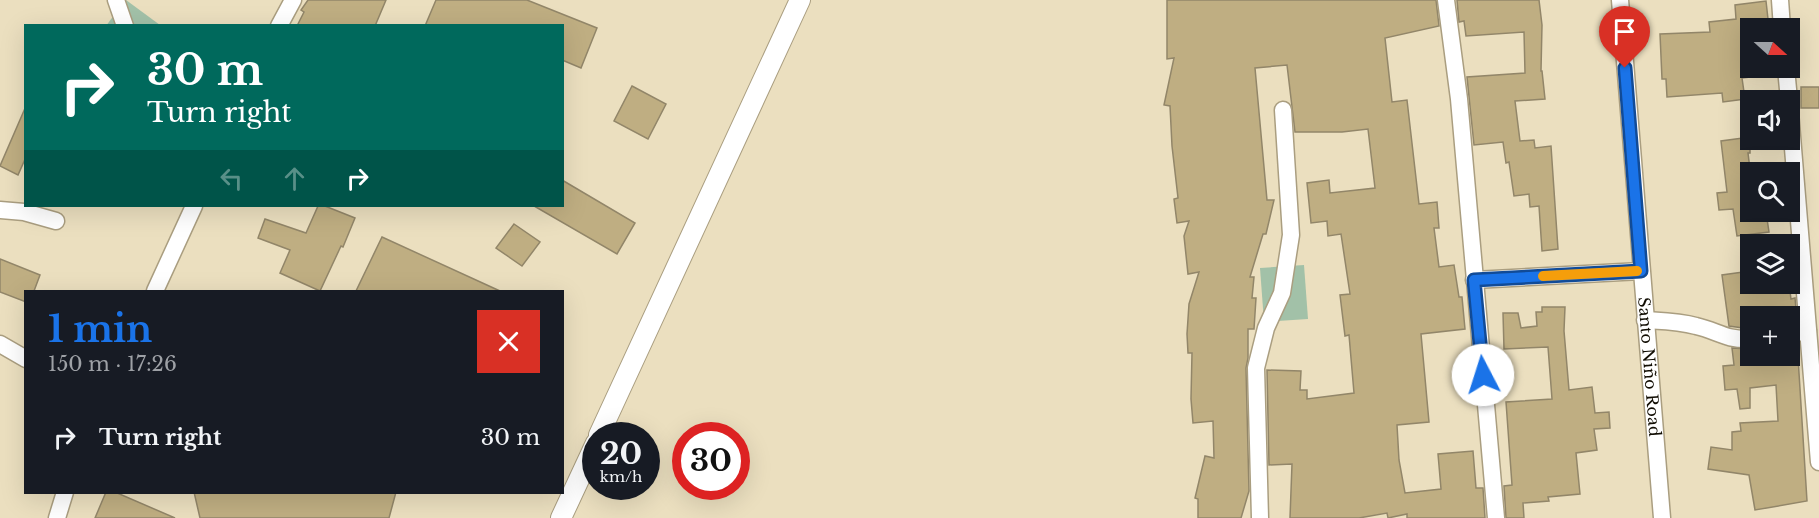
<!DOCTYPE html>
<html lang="en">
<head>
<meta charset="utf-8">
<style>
  :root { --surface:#171b24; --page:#20242c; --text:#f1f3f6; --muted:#9ea1a6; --accent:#1a73e8 }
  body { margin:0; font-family:"Libre Baskerville",serif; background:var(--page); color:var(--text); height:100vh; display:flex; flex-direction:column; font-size:22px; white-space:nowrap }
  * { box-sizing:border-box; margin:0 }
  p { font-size:20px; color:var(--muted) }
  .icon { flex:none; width:33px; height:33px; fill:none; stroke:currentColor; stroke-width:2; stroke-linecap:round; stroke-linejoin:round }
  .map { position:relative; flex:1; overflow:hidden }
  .panel { position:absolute; left:24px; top:290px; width:540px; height:204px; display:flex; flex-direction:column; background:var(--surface); border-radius:0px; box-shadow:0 6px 24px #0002 }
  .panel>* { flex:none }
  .hud { position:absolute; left:24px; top:24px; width:540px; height:183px; border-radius:0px; box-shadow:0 6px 24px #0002; background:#00695c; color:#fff; overflow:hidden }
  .needle { width:39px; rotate:111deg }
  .tools { position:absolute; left:1740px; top:18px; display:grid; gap:12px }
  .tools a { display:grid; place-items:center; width:60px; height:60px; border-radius:0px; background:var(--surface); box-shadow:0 6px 24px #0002; font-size:30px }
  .speed { position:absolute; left:582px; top:422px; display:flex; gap:12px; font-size:30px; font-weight:700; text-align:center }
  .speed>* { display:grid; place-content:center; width:78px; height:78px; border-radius:50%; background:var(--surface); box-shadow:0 6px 24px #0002; line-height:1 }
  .speed small { font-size:15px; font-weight:400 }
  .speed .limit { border:9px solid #d22; background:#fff; color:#111 }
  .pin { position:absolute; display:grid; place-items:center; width:51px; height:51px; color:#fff; margin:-62px -26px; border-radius:50% 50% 50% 0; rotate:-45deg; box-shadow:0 0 6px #0007 }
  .pin .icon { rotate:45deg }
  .me { position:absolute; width:66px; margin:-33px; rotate:355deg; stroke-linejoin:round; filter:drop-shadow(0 0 4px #0008) }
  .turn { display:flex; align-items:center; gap:21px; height:126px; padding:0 24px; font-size:27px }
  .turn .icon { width:78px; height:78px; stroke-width:2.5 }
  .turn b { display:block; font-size:42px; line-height:51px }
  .lanes { display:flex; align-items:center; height:57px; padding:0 24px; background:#0003; justify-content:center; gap:30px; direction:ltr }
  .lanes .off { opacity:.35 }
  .round { display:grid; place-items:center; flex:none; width:63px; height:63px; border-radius:0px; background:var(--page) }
  .overview { display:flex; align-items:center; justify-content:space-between; height:102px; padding:0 24px }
  h1 { font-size:36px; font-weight:700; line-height:45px; color:var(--accent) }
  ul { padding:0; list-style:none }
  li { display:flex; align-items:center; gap:18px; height:90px; padding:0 24px }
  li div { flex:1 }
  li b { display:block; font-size:22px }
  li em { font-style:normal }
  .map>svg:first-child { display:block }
  .green { fill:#a2c1a8 }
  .building { fill:#bfae82; stroke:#928669; stroke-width:1.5 }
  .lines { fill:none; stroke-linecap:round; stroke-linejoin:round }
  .minor-casing { stroke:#aa9e80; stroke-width:19 }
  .tertiary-casing { stroke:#aa9e80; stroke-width:22 }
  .minor { stroke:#fff; stroke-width:16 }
  .tertiary { stroke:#fff; stroke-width:20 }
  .route-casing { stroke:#114b97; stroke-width:15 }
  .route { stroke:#1a73e8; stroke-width:10 }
  .slow { stroke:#f59e0b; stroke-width:10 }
  .labels { text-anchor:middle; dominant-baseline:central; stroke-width:4.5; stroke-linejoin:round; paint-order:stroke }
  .street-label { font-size:16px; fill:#110d03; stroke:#ebdfbf }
</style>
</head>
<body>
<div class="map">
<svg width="1819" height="518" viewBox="0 0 1819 518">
  <rect width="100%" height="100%" fill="#ebdfbf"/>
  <g class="green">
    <path d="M 125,0 L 126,0 L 160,25 L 106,26 Z"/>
    <path d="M 1304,265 L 1308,319 L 1264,322 L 1260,268 Z"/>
  </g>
  <g class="building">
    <path d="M 308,0 L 386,0 L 375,26 L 297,26 L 304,12 L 301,10 Z"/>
    <path d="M 436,0 L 527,0 L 597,28 L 581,68 L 562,60 L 562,26 L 425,26 Z"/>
    <path d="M 1167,0 L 1436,0 L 1439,26 L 1385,38 L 1392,102 L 1407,100 L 1419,204 L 1437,202 L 1439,228 L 1434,228 L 1439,267 L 1454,265 L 1459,297 L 1462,297 L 1465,329 L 1421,334 L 1429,422 L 1397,425 L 1399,460 L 1405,493 L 1441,489 L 1438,454 L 1473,451 L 1476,488 L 1483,488 L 1485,518 L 1407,518 L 1407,514 L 1388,518 L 1387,513 L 1359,518 L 1290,518 L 1292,464 L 1269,465 L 1267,370 L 1301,371 L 1300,390 L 1307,390 L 1307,399 L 1354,393 L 1349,335 L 1345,336 L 1340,295 L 1350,294 L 1341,234 L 1328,236 L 1327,221 L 1311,223 L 1307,183 L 1329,180 L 1330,193 L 1375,188 L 1368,129 L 1342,132 L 1295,132 L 1287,65 L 1255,68 L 1267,200 L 1274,200 L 1266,234 L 1263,234 L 1250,277 L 1254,277 L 1252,298 L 1256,298 L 1254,329 L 1248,329 L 1248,358 L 1246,368 L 1249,491 L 1241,518 L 1198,518 L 1198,499 L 1195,498 L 1205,456 L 1214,458 L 1213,421 L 1193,423 L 1191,399 L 1192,353 L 1188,353 L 1187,334 L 1189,304 L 1199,272 L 1188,274 L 1184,236 L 1189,221 L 1177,223 L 1174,199 L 1178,198 L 1172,146 L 1170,106 L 1164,105 L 1174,58 L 1167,59 Z"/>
    <path d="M 1457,0 L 1539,0 L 1542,25 L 1541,71 L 1542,71 L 1545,99 L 1515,101 L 1520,141 L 1534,140 L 1535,148 L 1551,146 L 1558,249 L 1542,251 L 1539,206 L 1530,207 L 1529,194 L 1514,196 L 1509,162 L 1506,163 L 1503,142 L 1474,145 L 1467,77 L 1525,73 L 1524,32 L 1466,36 L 1464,21 L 1459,22 Z"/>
    <path d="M 1766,1 L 1769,28 L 1750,28 L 1750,77 L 1742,78 L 1745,99 L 1723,102 L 1722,93 L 1667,97 L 1666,79 L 1662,79 L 1660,34 L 1710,32 L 1709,22 L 1736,19 L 1735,5 Z"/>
    <path d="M 632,86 L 666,104 L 648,139 L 614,121 Z"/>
    <rect x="1801" y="87" width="18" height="21"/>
    <path d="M 26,106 L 26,157 L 18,175 L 0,166 Z"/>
    <path d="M 1750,137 L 1750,153 L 1748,153 L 1750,169 L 1750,212 L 1766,212 L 1769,232 L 1737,236 L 1733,209 L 1719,210 L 1717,193 L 1727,192 L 1721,141 Z"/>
    <path d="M 562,180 L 635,223 L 617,254 L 534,206 L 562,206 Z"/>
    <path d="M 318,206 L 325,206 L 355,218 L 343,247 L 341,246 L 320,291 L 280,273 L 290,250 L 258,238 L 265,219 L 306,233 Z"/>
    <path d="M 514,224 L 540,242 L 522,266 L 496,248 Z"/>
    <path d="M 382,237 L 500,291 L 356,291 Z"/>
    <path d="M 0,259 L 40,275 L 34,291 L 26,291 L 26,302 L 0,292 Z"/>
    <path d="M 1750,271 L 1750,284 L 1789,284 L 1791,299 L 1795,298 L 1797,320 L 1790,321 L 1790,316 L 1750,316 L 1750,329 L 1729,326 L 1722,275 Z"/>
    <path d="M 1542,307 L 1565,307 L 1564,331 L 1569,390 L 1592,387 L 1595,413 L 1609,412 L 1610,428 L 1594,429 L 1597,450 L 1576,453 L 1580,494 L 1548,497 L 1549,501 L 1523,503 L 1524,518 L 1506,518 L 1504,486 L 1512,485 L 1506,402 L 1552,399 L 1548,347 L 1504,349 L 1503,313 L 1518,313 L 1521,328 L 1537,326 L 1536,312 L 1542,312 Z"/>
    <path d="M 1732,348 L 1750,349 L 1750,362 L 1798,357 L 1807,501 L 1755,510 L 1749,475 L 1708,469 L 1711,447 L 1732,450 L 1732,432 L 1741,431 L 1740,423 L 1778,421 L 1776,385 L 1750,388 L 1750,408 L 1740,409 L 1737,389 L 1725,390 L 1723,366 L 1734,365 Z"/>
    <path d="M 106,492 L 115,492 L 175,518 L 95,518 Z"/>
    <path d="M 194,492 L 396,492 L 389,518 L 200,518 Z"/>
  </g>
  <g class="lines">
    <g class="minor-casing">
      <g id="minor">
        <path d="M 116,0 L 125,26"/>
        <path d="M 1446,0 L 1459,99 L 1496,518"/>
        <path id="s1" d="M 1620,0 L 1662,518"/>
        <path d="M 1780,0 L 1782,28"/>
        <path d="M 279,26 L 293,0"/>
        <path d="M 1786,68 L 1789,100"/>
        <path d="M 1790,112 L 1819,462"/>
        <path d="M 0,210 L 24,212 L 56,221"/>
        <path d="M 1474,280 L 1641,271"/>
        <path d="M 155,291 L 194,206"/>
        <path d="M 1645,320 C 1662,321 1679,321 1696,326 C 1718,331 1725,340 1750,339"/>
        <path d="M 1790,334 L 1808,331"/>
        <path d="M 0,344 L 26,359"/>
        <path d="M 57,518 L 65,492"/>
        <path d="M 1260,518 L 1256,368 L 1266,328 L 1282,293 L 1291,235 L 1283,110"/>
      </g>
    </g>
    <g class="tertiary-casing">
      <g id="tertiary">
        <path d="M 599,435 L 800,0"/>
        <path d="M 561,518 L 596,443"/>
      </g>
    </g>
    <use href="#minor" class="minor"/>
    <use href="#tertiary" class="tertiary"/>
  </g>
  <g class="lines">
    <g class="route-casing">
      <path id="route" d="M 1483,375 L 1474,280 L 1641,271 L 1625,68"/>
    </g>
    <use href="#route" class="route"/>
    <path class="slow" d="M 1543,276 L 1637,271"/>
  </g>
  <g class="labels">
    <g class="street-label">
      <text stroke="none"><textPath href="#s1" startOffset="368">Santo Niño Road</textPath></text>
    </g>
  </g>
</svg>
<div class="tools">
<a><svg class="needle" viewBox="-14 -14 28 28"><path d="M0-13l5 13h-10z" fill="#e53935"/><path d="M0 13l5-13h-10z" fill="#9ea1a6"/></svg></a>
<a><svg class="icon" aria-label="sound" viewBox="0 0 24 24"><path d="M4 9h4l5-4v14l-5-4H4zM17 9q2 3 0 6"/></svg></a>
<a><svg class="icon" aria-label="search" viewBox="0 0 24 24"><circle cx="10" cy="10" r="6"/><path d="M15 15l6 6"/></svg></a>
<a><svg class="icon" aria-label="layers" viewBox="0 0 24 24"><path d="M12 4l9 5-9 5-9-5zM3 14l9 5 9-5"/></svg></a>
<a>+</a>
</div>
<div class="speed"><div>20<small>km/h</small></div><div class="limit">30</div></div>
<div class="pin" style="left:1625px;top:68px;background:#d93025"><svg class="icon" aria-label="arrive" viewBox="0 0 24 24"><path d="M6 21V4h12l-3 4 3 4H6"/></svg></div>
<svg class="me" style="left:1483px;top:375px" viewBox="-20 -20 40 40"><circle r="19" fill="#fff"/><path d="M0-13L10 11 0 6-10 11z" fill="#1a73e8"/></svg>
<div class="hud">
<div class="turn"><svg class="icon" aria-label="right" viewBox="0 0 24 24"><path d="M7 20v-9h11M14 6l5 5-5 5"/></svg><div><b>30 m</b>Turn right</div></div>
<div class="lanes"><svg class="icon off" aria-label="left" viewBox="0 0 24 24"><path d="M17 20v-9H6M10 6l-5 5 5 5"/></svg><svg class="icon off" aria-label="ahead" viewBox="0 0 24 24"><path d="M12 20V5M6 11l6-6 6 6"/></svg><svg class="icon" aria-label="right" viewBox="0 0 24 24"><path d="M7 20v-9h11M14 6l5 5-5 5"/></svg></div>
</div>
<section class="panel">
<div class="overview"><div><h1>1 min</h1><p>150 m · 17:26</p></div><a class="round" style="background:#d93025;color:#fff"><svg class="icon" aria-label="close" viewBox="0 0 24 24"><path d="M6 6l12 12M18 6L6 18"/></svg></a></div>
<ul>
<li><svg class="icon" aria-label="right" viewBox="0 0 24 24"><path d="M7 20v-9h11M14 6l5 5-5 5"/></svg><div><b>Turn right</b></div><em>30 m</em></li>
</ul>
</section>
</div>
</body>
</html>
